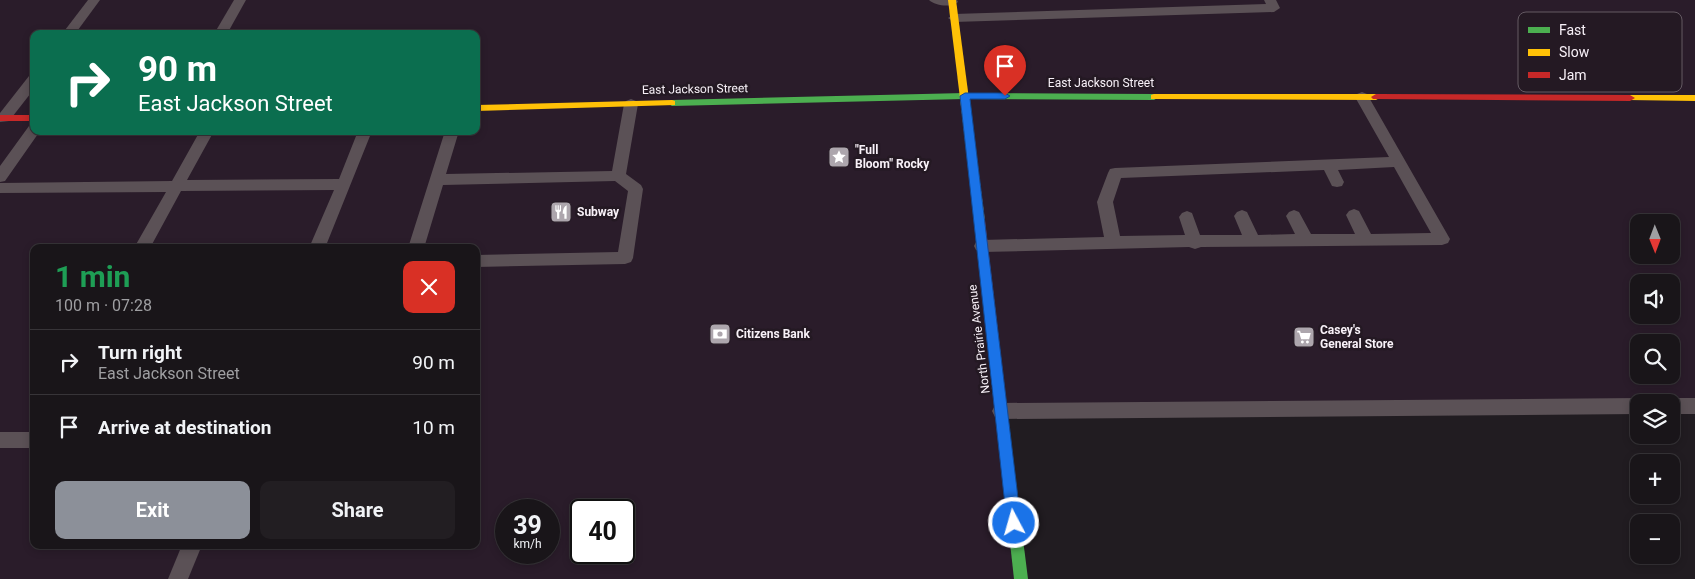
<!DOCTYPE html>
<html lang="en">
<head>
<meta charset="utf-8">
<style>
  :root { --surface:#191519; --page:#221e22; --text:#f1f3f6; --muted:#9f9fa2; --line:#373438; --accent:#8c9099 }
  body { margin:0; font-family:Roboto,sans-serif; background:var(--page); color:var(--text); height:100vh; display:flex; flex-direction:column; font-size:19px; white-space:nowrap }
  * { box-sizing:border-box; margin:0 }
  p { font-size:16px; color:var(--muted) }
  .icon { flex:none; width:28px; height:28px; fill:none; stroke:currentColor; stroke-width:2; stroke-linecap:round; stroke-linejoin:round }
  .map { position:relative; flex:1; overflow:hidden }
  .panel { position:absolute; left:30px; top:244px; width:450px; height:305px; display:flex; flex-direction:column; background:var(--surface); border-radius:10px; box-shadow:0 2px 8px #0003,0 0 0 1px var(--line) }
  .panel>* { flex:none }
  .hud { position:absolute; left:30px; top:30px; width:450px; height:105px; border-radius:10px; box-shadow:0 2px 8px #0003,0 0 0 1px var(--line); background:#0b6e4f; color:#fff; overflow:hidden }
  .needle { width:32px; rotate:179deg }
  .fabs { position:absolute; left:1630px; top:214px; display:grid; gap:10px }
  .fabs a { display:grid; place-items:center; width:50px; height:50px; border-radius:10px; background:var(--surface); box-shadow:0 2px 8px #0003,0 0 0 1px var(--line); font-size:25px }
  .speed { position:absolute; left:495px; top:499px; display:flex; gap:10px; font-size:25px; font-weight:700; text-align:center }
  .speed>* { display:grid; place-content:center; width:65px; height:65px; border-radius:50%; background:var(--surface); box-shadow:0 2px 8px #0003,0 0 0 1px var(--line); line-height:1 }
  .speed small { font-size:12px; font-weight:400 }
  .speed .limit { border:2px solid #111; border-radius:8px; background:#fff; color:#111 }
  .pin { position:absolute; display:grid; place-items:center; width:42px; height:42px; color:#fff; margin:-51px -21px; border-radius:50% 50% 50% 0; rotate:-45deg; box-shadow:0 0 5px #0007 }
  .pin .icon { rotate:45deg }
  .me { position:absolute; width:55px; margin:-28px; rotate:354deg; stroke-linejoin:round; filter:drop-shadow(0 0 4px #0008) }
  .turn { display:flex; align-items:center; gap:18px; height:105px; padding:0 25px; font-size:22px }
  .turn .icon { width:65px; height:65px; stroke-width:2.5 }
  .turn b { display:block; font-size:35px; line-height:42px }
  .round { display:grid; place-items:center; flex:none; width:52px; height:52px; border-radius:10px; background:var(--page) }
  .headline { display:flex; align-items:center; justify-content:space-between; height:85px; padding:0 25px }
  h1 { font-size:30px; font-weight:700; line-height:38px; color:#1e9e55 }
  .button { display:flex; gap:10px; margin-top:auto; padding:10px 25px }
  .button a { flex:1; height:58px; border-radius:10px; background:var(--accent); color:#fff; font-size:20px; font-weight:700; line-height:58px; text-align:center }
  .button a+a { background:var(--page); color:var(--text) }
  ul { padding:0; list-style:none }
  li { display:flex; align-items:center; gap:15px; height:65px; padding:0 25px; border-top:1px solid var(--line) }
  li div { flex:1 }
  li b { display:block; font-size:19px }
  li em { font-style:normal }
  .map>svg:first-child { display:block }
  .built { fill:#2a1c2a; fill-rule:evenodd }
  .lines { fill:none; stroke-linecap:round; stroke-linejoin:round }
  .lane { fill:#5b5156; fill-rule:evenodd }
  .fast { fill:#4caf50; fill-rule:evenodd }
  .slow { fill:#ffc107; fill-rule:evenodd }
  .jam { fill:#c62828; fill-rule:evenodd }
  .route { fill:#1a73e8; stroke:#114b97 }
  .labels { text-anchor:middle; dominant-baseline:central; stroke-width:5; stroke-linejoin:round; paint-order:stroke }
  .street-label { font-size:12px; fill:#f8f1f8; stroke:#241923 }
  .poi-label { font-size:12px; font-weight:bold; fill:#f8f1f8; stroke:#241923; text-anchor:start }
  .key { fill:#241923; stroke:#645a63; stroke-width:1 }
  .key-label { font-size:14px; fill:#f8f1f8 }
</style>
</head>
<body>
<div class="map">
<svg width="1695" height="579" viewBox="0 0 1695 579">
  <rect width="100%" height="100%" fill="#211c21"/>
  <path class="built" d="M 0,0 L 1695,0 L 1695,406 L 1671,402 L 1639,402 L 1002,411 L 1021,579 L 0,579 ZM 34,34 L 476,34 L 476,131 L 34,131 ZM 1639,222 L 1671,222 L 1671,255 L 1639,255 ZM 34,248 L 476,248 L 476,545 L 34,545 ZM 1639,282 L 1671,282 L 1671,315 L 1639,315 ZM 1639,342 L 1671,342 L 1671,375 L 1639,375 ZM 506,510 L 549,510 L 549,552 L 506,552 ZM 581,510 L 624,510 L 624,552 L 581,552 Z"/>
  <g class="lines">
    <g class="lane">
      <path d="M 88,0 L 100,0 L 75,34 L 62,34 Z"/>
      <path d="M 234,0 L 246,0 L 227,34 L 214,34 Z"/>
      <path d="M 929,0 L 957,0 L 958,2 C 952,8 935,6 929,0 Z"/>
      <path d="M 1264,0 L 1276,0 L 1280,8 L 1274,12 L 954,22 L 948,18 L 954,14 L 1266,4 Z"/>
      <path d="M 34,75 L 34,89 L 9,121 L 0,122 L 0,113 L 29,76 Z"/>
      <path d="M 1362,92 L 1367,94 L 1450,239 L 1448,243 L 1442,245 L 1201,247 L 1195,249 L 1189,247 L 982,252 L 976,250 L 974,246 L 976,242 L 982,240 L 1104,237 L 1097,202 L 1108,173 L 1110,169 L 1115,168 L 1389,157 L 1355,97 L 1357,94 ZM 1394,167 L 1431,233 L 1371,234 L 1359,211 L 1354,209 L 1349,211 L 1346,215 L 1355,234 L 1311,234 L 1299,212 L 1294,210 L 1289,212 L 1286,216 L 1295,234 L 1258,235 L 1247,212 L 1242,210 L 1237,212 L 1234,216 L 1242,235 L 1200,235 L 1192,213 L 1187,211 L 1182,213 L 1179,217 L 1185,235 L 1120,236 L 1113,202 L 1121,178 L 1324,170 L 1332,186 L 1337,187 L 1342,186 L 1344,182 L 1338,170 Z"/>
      <path d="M 631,99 L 636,101 L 638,104 L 626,174 L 641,185 L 643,189 L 633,258 L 631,262 L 625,264 L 476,267 L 476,255 L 618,252 L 628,191 L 615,181 L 443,185 L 424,248 L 408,248 L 445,131 L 459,131 L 446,174 L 612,171 L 624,104 L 626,101 Z"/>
      <path d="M 34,124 L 34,131 L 40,131 L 5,181 L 0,182 L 0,166 L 29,126 Z"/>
      <path d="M 200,131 L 214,131 L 187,180 L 339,179 L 358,131 L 372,131 L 325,248 L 309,248 L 334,190 L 181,191 L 150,248 L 134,248 L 166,192 L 0,193 L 0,183 L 172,181 Z"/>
      <path d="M 1639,398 L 1646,402 L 1639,402 L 1639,414 L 1001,419 L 995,417 L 992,411 L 995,405 L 1001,403 Z"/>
      <path d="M 1671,398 L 1695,398 L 1695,414 L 1671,414 L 1671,402 L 1664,402 Z"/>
      <rect x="0" y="432" width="34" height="16"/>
      <path d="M 182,545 L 202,545 L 188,579 L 168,579 Z"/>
    </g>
    <g class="fast">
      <path d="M 965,93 L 1154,94 L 1159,97 L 1154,100 L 965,99 L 672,106 L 667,103 L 672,100 Z"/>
      <path d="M 1007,454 L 1012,456 L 1013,460 L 1028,579 L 1014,579 L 1001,460 L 1002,456 Z"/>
    </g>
    <g class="slow">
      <path d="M 948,0 L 956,0 L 985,221 L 980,225 L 975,221 Z"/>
      <path d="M 1154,94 L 1376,94 L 1381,97 L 1376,100 L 1151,99 L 1151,95 Z"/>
      <path d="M 1630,95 L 1695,95 L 1695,101 L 1627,100 L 1625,98 Z"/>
      <path d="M 672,100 L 675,101 L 675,105 L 476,111 L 476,105 Z"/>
    </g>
    <g class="jam">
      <path d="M 1376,94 L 1630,95 L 1635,98 L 1630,101 L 1373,99 L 1371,97 Z"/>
      <rect x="0" y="115" width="34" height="6"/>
      <path d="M 980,217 L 985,221 L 1013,460 L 1012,464 L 1007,466 L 1002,464 L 1001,460 L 975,221 Z"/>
    </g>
  </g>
  <path class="route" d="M 965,93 L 1005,93 L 1010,96 L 1005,99 L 970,99 L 1021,523 L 1019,528 L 1014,529 L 1009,528 L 1007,523 L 960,96 Z"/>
  <defs>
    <g id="sight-square" transform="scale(1.125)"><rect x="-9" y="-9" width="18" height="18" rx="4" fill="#ada6ad" stroke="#241923"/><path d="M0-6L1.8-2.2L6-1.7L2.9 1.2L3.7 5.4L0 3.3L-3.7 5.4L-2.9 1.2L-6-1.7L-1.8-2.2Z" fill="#fff"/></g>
    <g id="restaurant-square" transform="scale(1.125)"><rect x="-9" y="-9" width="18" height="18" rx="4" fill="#ada6ad" stroke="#241923"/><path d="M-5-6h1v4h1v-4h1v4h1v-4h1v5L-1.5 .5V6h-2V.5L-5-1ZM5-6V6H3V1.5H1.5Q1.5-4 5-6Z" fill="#fff"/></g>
    <g id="bank-square" transform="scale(1.125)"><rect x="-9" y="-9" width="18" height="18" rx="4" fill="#ada6ad" stroke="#241923"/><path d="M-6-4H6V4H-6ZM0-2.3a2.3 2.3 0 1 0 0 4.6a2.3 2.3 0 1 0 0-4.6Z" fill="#fff"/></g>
    <g id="supermarket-square" transform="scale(1.125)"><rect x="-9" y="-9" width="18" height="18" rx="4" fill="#ada6ad" stroke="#241923"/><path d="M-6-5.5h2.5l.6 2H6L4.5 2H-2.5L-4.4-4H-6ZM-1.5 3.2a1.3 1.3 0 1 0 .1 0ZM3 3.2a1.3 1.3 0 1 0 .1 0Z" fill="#fff"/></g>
  </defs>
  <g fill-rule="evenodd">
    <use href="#sight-square" x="839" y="157"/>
    <use href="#restaurant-square" x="561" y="212"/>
    <use href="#bank-square" x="720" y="334"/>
    <use href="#supermarket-square" x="1304" y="337"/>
  </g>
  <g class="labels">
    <g class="street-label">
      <text x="1101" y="83">East Jackson Street</text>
      <text transform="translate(695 89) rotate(-1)">East Jackson Street</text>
      <text transform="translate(979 339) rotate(-97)">North Prairie Avenue</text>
    </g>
    <g class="poi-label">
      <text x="855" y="150">"Full<tspan x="855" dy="14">Bloom" Rocky</tspan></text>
      <text x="577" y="212">Subway</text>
      <text x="1320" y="330">Casey's<tspan x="1320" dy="14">General Store</tspan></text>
      <text x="736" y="334">Citizens Bank</text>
    </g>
  </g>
  <rect x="1518" y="12" width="164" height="80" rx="8" class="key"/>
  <rect x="1528" y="27" width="22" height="6" fill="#4caf50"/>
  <rect x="1528" y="49" width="22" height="7" fill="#ffc107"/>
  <rect x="1528" y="72" width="22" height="6" fill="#c62828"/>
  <g class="key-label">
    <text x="1559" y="35">Fast</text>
    <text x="1559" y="57">Slow</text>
    <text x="1559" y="80">Jam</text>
  </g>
</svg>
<div class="fabs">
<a><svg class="needle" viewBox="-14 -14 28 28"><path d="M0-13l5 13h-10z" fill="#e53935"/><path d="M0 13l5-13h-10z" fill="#9f9fa2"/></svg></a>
<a><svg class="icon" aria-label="sound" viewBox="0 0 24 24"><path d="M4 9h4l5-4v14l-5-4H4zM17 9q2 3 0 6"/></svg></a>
<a><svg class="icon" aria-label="search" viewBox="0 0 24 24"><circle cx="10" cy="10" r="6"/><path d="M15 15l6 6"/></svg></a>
<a><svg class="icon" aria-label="layers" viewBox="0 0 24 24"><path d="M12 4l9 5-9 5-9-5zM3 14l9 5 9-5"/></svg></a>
<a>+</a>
<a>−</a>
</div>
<div class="speed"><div>39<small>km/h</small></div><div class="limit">40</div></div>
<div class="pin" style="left:1005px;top:96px;background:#d93025"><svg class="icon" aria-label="arrive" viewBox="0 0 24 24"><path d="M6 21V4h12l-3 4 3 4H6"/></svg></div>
<svg class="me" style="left:1014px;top:523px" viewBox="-20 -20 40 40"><circle r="17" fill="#1a73e8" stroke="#fff" stroke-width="3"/><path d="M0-11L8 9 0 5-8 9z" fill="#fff"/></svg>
<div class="hud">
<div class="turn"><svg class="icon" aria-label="right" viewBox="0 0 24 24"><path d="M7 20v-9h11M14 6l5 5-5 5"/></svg><div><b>90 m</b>East Jackson Street</div></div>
</div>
<section class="panel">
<div class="headline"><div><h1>1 min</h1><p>100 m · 07:28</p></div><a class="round" style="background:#d93025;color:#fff"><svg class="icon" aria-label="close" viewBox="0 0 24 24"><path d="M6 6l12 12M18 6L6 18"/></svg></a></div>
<ul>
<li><svg class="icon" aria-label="right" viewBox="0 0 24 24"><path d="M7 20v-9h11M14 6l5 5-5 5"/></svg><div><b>Turn right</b><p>East Jackson Street</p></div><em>90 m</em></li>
<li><svg class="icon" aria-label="arrive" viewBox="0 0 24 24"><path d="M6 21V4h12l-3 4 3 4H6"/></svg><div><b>Arrive at destination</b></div><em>10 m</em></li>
</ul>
<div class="button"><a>Exit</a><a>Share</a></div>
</section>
</div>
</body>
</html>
